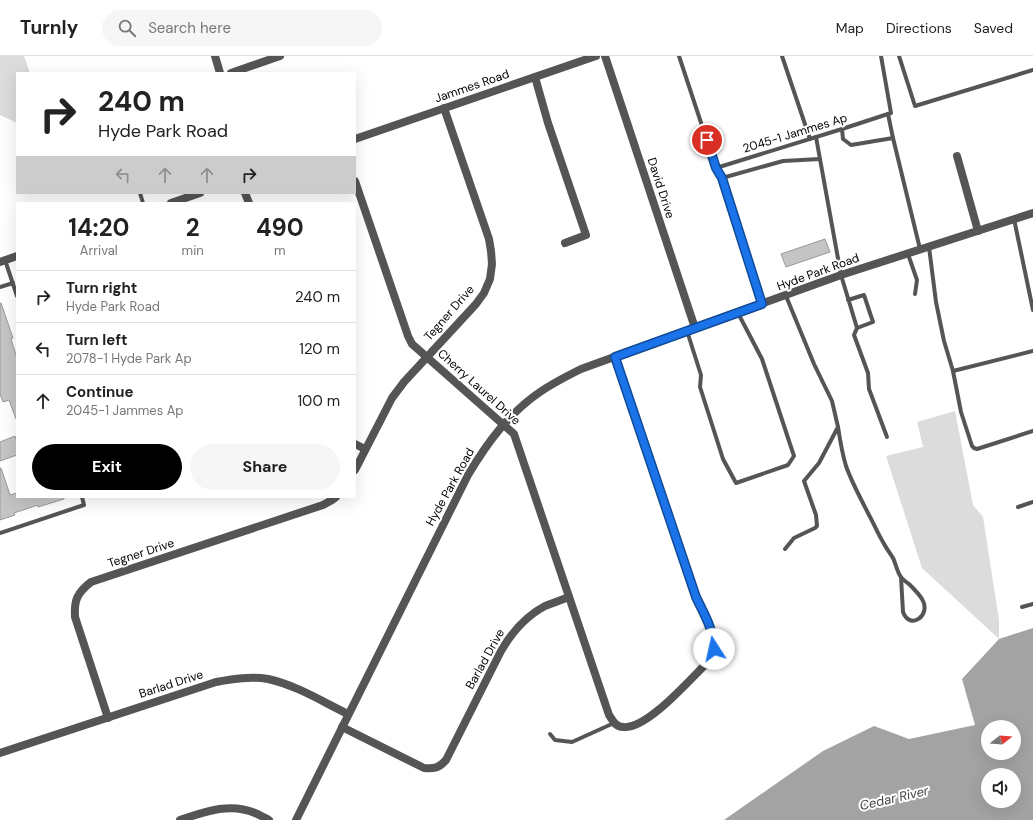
<!DOCTYPE html>
<html lang="en">
<head>
<meta charset="utf-8">
<style>
  :root { --surface:#fff; --page:#f6f6f6; --text:#222; --muted:#767676; --line:#e0e0e0; --accent:#000 }
  body { margin:0; font-family:"DM Sans",sans-serif; background:var(--page); color:var(--text); height:100vh; display:flex; flex-direction:column; font-size:15px; white-space:nowrap }
  * { box-sizing:border-box; margin:0 }
  p { font-size:13px; color:var(--muted) }
  .icon { flex:none; width:22px; height:22px; fill:none; stroke:currentColor; stroke-width:2; stroke-linecap:round; stroke-linejoin:round }
  .map { position:relative; flex:1; overflow:hidden }
  .side { position:absolute; left:16px; top:146px; width:340px; height:296px; display:flex; flex-direction:column; background:var(--surface); border-radius:0px; box-shadow:0 4px 16px #0002 }
  .side>* { flex:none }
  .top-card { position:absolute; left:16px; top:16px; width:340px; height:122px; border-radius:0px; box-shadow:0 4px 16px #0002; background:#fff; color:var(--text); overflow:hidden }
  .needle { width:26px; rotate:73deg }
  .buttons { position:absolute; left:981px; top:664px; display:grid; gap:8px }
  .buttons a { display:grid; place-items:center; width:40px; height:40px; border-radius:50%; background:var(--surface); box-shadow:0 4px 16px #0002; font-size:20px }
  .pin { position:absolute; display:grid; place-items:center; width:34px; height:34px; color:#fff; margin:-17px; border:2px solid #fff; border-radius:50%; box-shadow:0 1px 4px #0007 }
  .me { position:absolute; width:44px; margin:-22px; rotate:350deg; stroke-linejoin:round; filter:drop-shadow(0 0 3px #0008) }
  .turn { display:flex; align-items:center; gap:14px; height:84px; padding:0 16px; font-size:18px }
  .turn .icon { width:52px; height:52px; stroke-width:2.5 }
  .turn b { display:block; font-size:28px; line-height:34px }
  .lanes { display:flex; align-items:center; height:38px; padding:0 16px; background:#0003; justify-content:center; gap:20px; direction:ltr }
  .lanes .off { opacity:.35 }
  .eta { display:flex; justify-content:space-evenly; align-items:center; height:68px; text-align:center }
  .eta b { font-size:24px; font-weight:700; line-height:28px }
  .action { display:flex; gap:8px; margin-top:auto; padding:8px 16px }
  .action a { flex:1; height:46px; border-radius:24px; background:var(--accent); color:#fff; font-size:16px; font-weight:700; line-height:46px; text-align:center }
  .action a+a { background:var(--page); color:var(--text) }
  ul { padding:0; list-style:none }
  li { display:flex; align-items:center; gap:12px; height:52px; padding:0 16px; border-top:1px solid var(--line) }
  li div { flex:1 }
  li b { display:block; font-size:15px }
  li em { font-style:normal }
  header { display:flex; align-items:center; gap:24px; box-sizing:border-box; height:56px; padding:0 20px; background:var(--surface); border-bottom:1px solid var(--line) }
  header strong { font-size:19px }
  nav { display:flex; gap:22px; margin-inline-start:auto; font-size:14px }
  .search { width:280px; height:36px; background:var(--page); display:flex; align-items:center; gap:10px; box-sizing:border-box; padding:0 14px; border-radius:22px; color:var(--muted); font-size:15px }
  .map>svg:first-child { display:block }
  .green { fill:#dcdcdc }
  .water { fill:#a3a3a3; fill-rule:evenodd }
  .building { fill:#c4c4c4; stroke:#999 }
  .lines { fill:none; stroke-linecap:round; stroke-linejoin:round }
  .service { stroke:#555; stroke-width:4 }
  .minor { stroke:#555; stroke-width:8 }
  .tertiary { stroke:#555; stroke-width:8 }
  .route-casing { stroke:#114b97; stroke-width:10 }
  .route { stroke:#1a73e8; stroke-width:7 }
  .labels { text-anchor:middle; dominant-baseline:central; stroke-width:4; stroke-linejoin:round; paint-order:stroke }
  .street-label { font-size:12px; fill:#000; stroke:#fff }
  .water-label { font-size:13px; font-style:italic; fill:#444; stroke:#fff }
</style>
</head>
<body>
<header>
<strong>Turnly</strong>
<div class="search"><svg class="icon" aria-label="search" viewBox="0 0 24 24"><circle cx="10" cy="10" r="6"/><path d="M15 15l6 6"/></svg>Search here</div>
<nav><a>Map</a><a>Directions</a><a>Saved</a></nav>
</header>
<div class="map">
<svg width="1033" height="764" viewBox="0 0 1033 764">
  <rect width="100%" height="100%" fill="#fff"/>
  <g class="green">
    <path d="M 0,0 L 24,0 L 30,17 L 17,17 L 17,67 L 0,59 Z"/>
    <path d="M 955,355 L 973,449 L 983,461 L 999,564 L 999,583 L 922,512 L 886,400 L 923,391 L 917,366 Z"/>
  </g>
  <path class="water" d="M 1033,572 L 1033,764 L 724,764 L 823,695 L 874,670 L 909,683 L 975,669 L 962,623 L 999,583 ZM 988,671 L 1014,671 L 1014,697 L 988,697 ZM 988,719 L 1014,719 L 1014,745 L 988,745 Z"/>
  <g class="building">
    <path d="M 825,183 L 830,196 L 786,211 L 781,198 Z"/>
    <path d="M 0,247 L 1,247 L 13,282 L 11,283 L 17,302 L 17,363 L 16,363 L 9,344 L 3,346 L 0,338 Z"/>
    <path d="M 15,380 L 17,386 L 17,399 L 0,405 L 0,386 Z"/>
    <path d="M 0,412 L 1,412 L 10,439 L 17,437 L 17,441 L 64,441 L 64,443 L 38,451 L 38,449 L 14,457 L 15,459 L 0,464 Z"/>
  </g>
  <g class="lines">
    <g class="service">
      <path d="M 679,0 L 716,112 L 842,73 L 891,57 L 881,0"/>
      <path d="M 782,0 L 810,83"/>
      <path d="M 899,0 L 915,50 L 1033,14"/>
      <path d="M 888,58 L 893,82"/>
      <path d="M 842,73 L 843,83 L 851,89 L 893,82 L 920,193"/>
      <path d="M 816,81 L 841,219 L 857,272 L 873,266 L 864,239 L 848,244"/>
      <path d="M 716,112 L 722,122 L 762,248"/>
      <path d="M 722,122 L 783,105 L 820,103"/>
      <path d="M 140,137 L 143,147"/>
      <path d="M 1014,163 L 1033,254"/>
      <path d="M 929,191 L 936,246 L 944,285 L 953,315 L 961,356 L 972,390 L 974,392 L 977,393 L 1033,375"/>
      <path d="M 908,198 L 917,224 L 915,238"/>
      <path d="M 5,204 L 17,240"/>
      <path d="M 0,231 L 13,227"/>
      <path d="M 857,272 L 854,279 L 868,317 L 869,333 L 887,381"/>
      <path d="M 687,275 L 701,319 L 700,331 L 723,403 L 736,427 L 788,409 L 794,400 L 790,388 L 762,303 L 738,257"/>
      <path d="M 953,315 L 1033,295"/>
      <path d="M 838,371 C 840,384 842,397 846,410 C 852,427 861,443 869,459 C 874,468 878,478 883,486 C 886,492 890,497 893,502 C 896,508 897,516 901,521 C 903,524 908,527 910,529 C 914,533 919,538 922,543 C 932,559 910,575 903,556 L 901,521"/>
      <path d="M 1018,451 L 1033,446"/>
      <path d="M 0,477 L 84,449 L 82,441"/>
      <path d="M 785,493 L 794,482 L 815,472 L 817,470 L 816,459 L 804,425 L 819,407 L 838,371 L 832,345 L 814,308 L 786,240"/>
      <path d="M 1022,551 L 1033,548"/>
      <path d="M 550,678 L 555,684 L 572,686 L 614,667"/>
    </g>
    <g class="minor">
      <path d="M 215,0 L 220,17"/>
      <path d="M 605,0 L 695,272"/>
      <path d="M 231,17 L 280,0"/>
      <path d="M 535,21 L 548,67 L 586,179 L 565,187"/>
      <path d="M 957,100 L 978,175"/>
      <path d="M 355,125 L 408,280 L 412,288 L 514,378 L 609,659 C 613,665 616,671 623,671 C 647,674 691,622 708,606 C 711,601 714,597 714,591 C 715,576 703,556 696,541 L 615,301"/>
      <path d="M 245,137 L 249,147"/>
      <path d="M 355,388 L 365,393"/>
      <path d="M 355,414 L 392,342 L 404,326 L 476,248 L 484,237 L 490,223 L 492,208 L 491,195 L 489,183 L 444,52"/>
      <path d="M 108,662 L 75,561 C 74,544 77,537 91,526 L 323,449 L 332,444 L 336,441"/>
      <path d="M 342,671 L 424,712 C 434,713 439,712 446,704 L 501,595 C 512,576 526,560 545,550 C 553,547 561,544 569,541"/>
      <path d="M 0,697 L 216,626 C 233,623 251,620 268,623 C 296,629 323,646 348,658"/>
      <path d="M 180,764 C 204,756 230,746 255,757 C 260,759 265,762 269,764"/>
      <path d="M 296,764 L 468,419 C 487,387 509,357 540,336 C 553,327 567,320 581,313 L 841,219 L 1033,157"/>
    </g>
    <g class="tertiary">
      <path d="M 355,83 L 596,0"/>
      <path d="M 171,147 L 200,137"/>
      <path d="M 0,206 L 17,200"/>
    </g>
  </g>
  <g class="lines">
    <g class="route-casing">
      <path id="route" d="M 707,84 L 716,112 L 722,122 L 762,248 L 615,301 L 696,541 C 704,558 714,574 714,593"/>
    </g>
    <use href="#route" class="route"/>
  </g>
  <g class="labels">
    <g class="street-label">
      <text transform="translate(472 30) rotate(-19)">Jammes Road</text>
      <text transform="translate(795 77) rotate(-17)">2045-1 Jammes Ap</text>
      <text transform="translate(661 132) rotate(72)">David Drive</text>
      <text transform="translate(818 216) rotate(-20)">Hyde Park Road</text>
      <text transform="translate(449 257) rotate(-49)">Tegner Drive</text>
      <text transform="translate(479 331) rotate(42)">Cherry Laurel Drive</text>
      <text transform="translate(450 431) rotate(-61)">Hyde Park Road</text>
      <text transform="translate(141 497) rotate(-18)">Tegner Drive</text>
      <text transform="translate(485 603) rotate(-61)">Barlad Drive</text>
      <text transform="translate(171 628) rotate(-18)">Barlad Drive</text>
    </g>
    <g class="water-label">
      <text transform="translate(894 742) rotate(-13)">Cedar River</text>
    </g>
  </g>
</svg>
<div class="buttons">
<a><svg class="needle" viewBox="-14 -14 28 28"><path d="M0-13l5 13h-10z" fill="#e53935"/><path d="M0 13l5-13h-10z" fill="#767676"/></svg></a>
<a><svg class="icon" aria-label="sound" viewBox="0 0 24 24"><path d="M4 9h4l5-4v14l-5-4H4zM17 9q2 3 0 6"/></svg></a>
</div>
<div class="pin" style="left:707px;top:84px;background:#d93025"><svg class="icon" aria-label="arrive" viewBox="0 0 24 24"><path d="M6 21V4h12l-3 4 3 4H6"/></svg></div>
<svg class="me" style="left:714px;top:593px" viewBox="-20 -20 40 40"><circle r="19" fill="#fff"/><path d="M0-13L10 11 0 6-10 11z" fill="#1a73e8"/></svg>
<div class="top-card">
<div class="turn"><svg class="icon" aria-label="right" viewBox="0 0 24 24"><path d="M7 20v-9h11M14 6l5 5-5 5"/></svg><div><b>240 m</b>Hyde Park Road</div></div>
<div class="lanes"><svg class="icon off" aria-label="left" viewBox="0 0 24 24"><path d="M17 20v-9H6M10 6l-5 5 5 5"/></svg><svg class="icon off" aria-label="ahead" viewBox="0 0 24 24"><path d="M12 20V5M6 11l6-6 6 6"/></svg><svg class="icon off" aria-label="ahead" viewBox="0 0 24 24"><path d="M12 20V5M6 11l6-6 6 6"/></svg><svg class="icon" aria-label="right" viewBox="0 0 24 24"><path d="M7 20v-9h11M14 6l5 5-5 5"/></svg></div>
</div>
<section class="side">
<div class="eta">
<div><b>14:20</b><p>Arrival</p></div>
<div><b>2</b><p>min</p></div>
<div><b>490</b><p>m</p></div>
</div>
<ul>
<li><svg class="icon" aria-label="right" viewBox="0 0 24 24"><path d="M7 20v-9h11M14 6l5 5-5 5"/></svg><div><b>Turn right</b><p>Hyde Park Road</p></div><em>240 m</em></li>
<li><svg class="icon" aria-label="left" viewBox="0 0 24 24"><path d="M17 20v-9H6M10 6l-5 5 5 5"/></svg><div><b>Turn left</b><p>2078-1 Hyde Park Ap</p></div><em>120 m</em></li>
<li><svg class="icon" aria-label="ahead" viewBox="0 0 24 24"><path d="M12 20V5M6 11l6-6 6 6"/></svg><div><b>Continue</b><p>2045-1 Jammes Ap</p></div><em>100 m</em></li>
</ul>
<div class="action"><a>Exit</a><a>Share</a></div>
</section>
</div>
</body>
</html>
